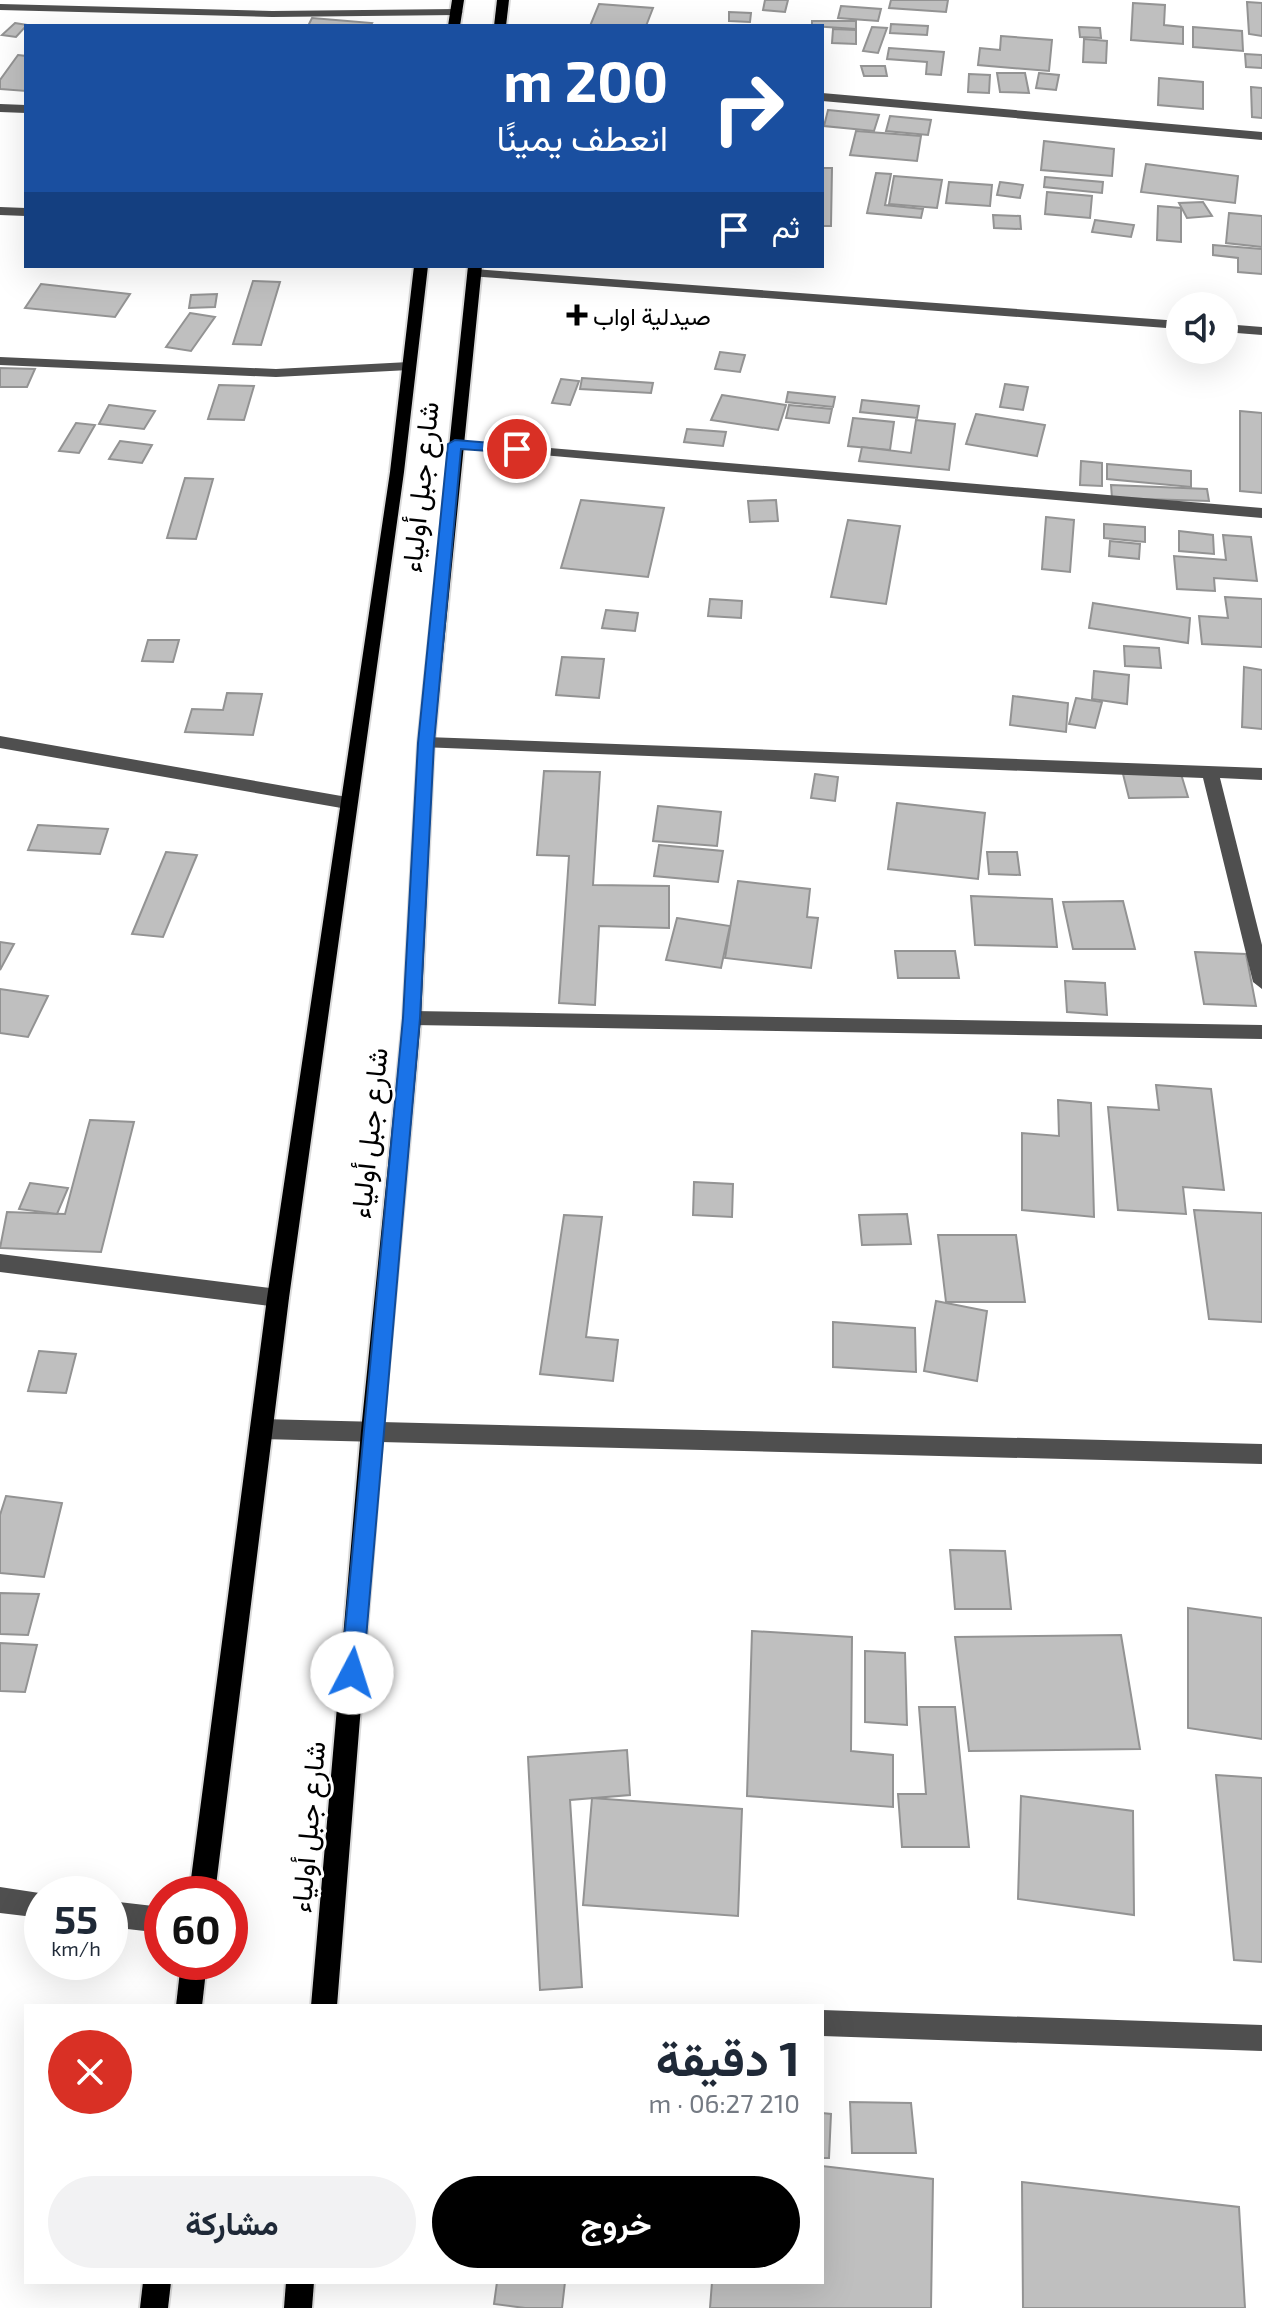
<!DOCTYPE html>
<html lang="ar">
<head>
<meta charset="utf-8">
<style>
  :root { --surface:#fff; --page:#f2f2f3; --text:#1f2937; --muted:#747a83; --accent:#000 }
  body { margin:0; font-family:"Exo 2",Vazirmatn,sans-serif; background:var(--page); color:var(--text); direction:rtl; height:100vh; display:flex; flex-direction:column; font-size:30px; white-space:nowrap }
  * { box-sizing:border-box; margin:0 }
  p { font-size:26px; color:var(--muted) }
  .icon { flex:none; width:44px; height:44px; fill:none; stroke:currentColor; stroke-width:2; stroke-linecap:round; stroke-linejoin:round }
  .map { position:relative; flex:1; overflow:hidden; direction:ltr }
  .drawer { position:absolute; left:24px; top:2004px; width:800px; height:280px; display:flex; flex-direction:column; background:var(--surface); border-radius:0px; box-shadow:0 8px 32px #0002; direction:rtl }
  .drawer>* { flex:none }
  .hud { position:absolute; left:24px; top:24px; width:800px; height:244px; border-radius:0px; box-shadow:0 8px 32px #0002; direction:rtl; background:#1a4fa0; color:#fff; overflow:hidden }
  .controls { position:absolute; left:1166px; top:292px; display:grid; gap:16px }
  .controls a { display:grid; place-items:center; width:72px; height:72px; border-radius:50%; background:var(--surface); box-shadow:0 8px 32px #0002; font-size:40px }
  .speed { position:absolute; left:24px; top:1876px; display:flex; gap:16px; font-size:40px; font-weight:700; text-align:center }
  .speed>* { display:grid; place-content:center; width:104px; height:104px; border-radius:50%; background:var(--surface); box-shadow:0 8px 32px #0002; line-height:1 }
  .speed small { font-size:20px; font-weight:400 }
  .speed .limit { border:12px solid #d22; background:#fff; color:#111 }
  .pin { position:absolute; display:grid; place-items:center; width:68px; height:68px; color:#fff; margin:-34px; border:4px solid #fff; border-radius:50%; box-shadow:0 2px 8px #0007 }
  .me { position:absolute; width:88px; margin:-44px; rotate:5deg; stroke-linejoin:round; filter:drop-shadow(0 0 6px #0008) }
  .turn { display:flex; align-items:center; gap:28px; height:168px; padding:0 24px; font-size:36px }
  .turn .icon { width:104px; height:104px; stroke-width:2.5 }
  .turn b { display:block; font-size:56px; line-height:68px }
  .then { display:flex; align-items:center; height:76px; padding:0 24px; background:#0003; gap:16px; font-size:30px }
  .round { display:grid; place-items:center; flex:none; width:84px; height:84px; border-radius:42px; background:var(--page) }
  .summary { display:flex; align-items:center; justify-content:space-between; height:136px; padding:0 24px }
  h1 { font-size:48px; font-weight:700; line-height:60px }
  .primary-button { display:flex; gap:16px; margin-top:auto; padding:16px 24px }
  .primary-button a { flex:1; height:92px; border-radius:48px; background:var(--accent); color:#fff; font-size:32px; font-weight:700; line-height:92px; text-align:center }
  .primary-button a+a { background:var(--page); color:var(--text) }
  .map>svg:first-child { display:block }
  .building { fill:#bfbfbf; stroke:#939393; stroke-width:2 }
  .lines { fill:none; stroke-linecap:round; stroke-linejoin:round }
  .major-casing { stroke:#dbdbdb; stroke-width:4 }
  .minor { fill:#4f4f4f; fill-rule:evenodd }
  .major { fill:#000; fill-rule:evenodd }
  .route { fill:#1a73e8; stroke:#114b97; stroke-width:2 }
  .poi-dot { fill:#000; stroke:#fff; stroke-width:3 }
  .labels { text-anchor:middle; dominant-baseline:central; stroke-width:6; stroke-linejoin:round; paint-order:stroke }
  .far-poi-label { font-size:24px; fill:#000; stroke:#fff; text-anchor:start }
  .street-label { font-size:28px; fill:#000; stroke:#fff }
</style>
</head>
<body>
<div class="map">
<svg width="1262" height="2308" viewBox="0 0 1262 2308">
  <rect width="100%" height="100%" fill="#fff"/>
  <g class="building">
    <path d="M 765,0 L 788,0 L 785,12 L 763,10 Z"/>
    <path d="M 891,0 L 948,0 L 946,12 L 889,8 Z"/>
    <path d="M 1247,2 L 1262,3 L 1262,36 L 1249,34 Z"/>
    <path d="M 1133,3 L 1165,5 L 1164,25 L 1183,27 L 1183,44 L 1131,40 Z"/>
    <path d="M 599,4 L 653,8 L 646,26 L 590,26 Z"/>
    <path d="M 841,6 L 881,9 L 878,21 L 838,18 Z"/>
    <path d="M 729,12 L 751,13 L 750,22 L 729,21 Z"/>
    <path d="M 312,18 L 372,23 L 370,26 L 308,26 Z"/>
    <path d="M 812,21 L 856,21 L 856,29 L 812,26 Z"/>
    <path d="M 15,23 L 27,25 L 16,37 L 2,35 Z"/>
    <path d="M 891,24 L 928,26 L 927,35 L 890,33 Z"/>
    <path d="M 872,27 L 887,28 L 878,53 L 863,51 Z"/>
    <path d="M 1079,27 L 1100,28 L 1101,38 L 1080,37 Z"/>
    <path d="M 1193,27 L 1242,31 L 1243,51 L 1193,47 Z"/>
    <path d="M 833,29 L 856,30 L 856,44 L 832,43 Z"/>
    <path d="M 1001,36 L 1052,40 L 1049,71 L 978,65 L 980,48 L 1000,50 Z"/>
    <path d="M 1084,39 L 1107,41 L 1106,63 L 1083,62 Z"/>
    <path d="M 889,48 L 944,52 L 941,75 L 926,74 L 927,62 L 887,59 Z"/>
    <path d="M 1245,54 L 1262,55 L 1262,68 L 1246,67 Z"/>
    <path d="M 18,55 L 26,56 L 26,91 L 0,89 L 0,80 Z"/>
    <path d="M 861,66 L 885,66 L 887,76 L 864,76 Z"/>
    <path d="M 997,73 L 1025,73 L 1029,93 L 1000,92 Z"/>
    <path d="M 1039,73 L 1059,75 L 1056,90 L 1036,88 Z"/>
    <path d="M 969,74 L 990,75 L 989,93 L 968,92 Z"/>
    <path d="M 1159,78 L 1203,82 L 1203,109 L 1158,105 Z"/>
    <path d="M 1251,87 L 1262,88 L 1262,118 L 1252,117 Z"/>
    <path d="M 828,110 L 879,115 L 874,131 L 824,126 Z"/>
    <path d="M 890,116 L 931,120 L 928,135 L 886,131 Z"/>
    <path d="M 856,131 L 921,136 L 917,161 L 850,155 Z"/>
    <path d="M 1044,141 L 1114,149 L 1112,176 L 1041,170 Z"/>
    <path d="M 1146,164 L 1238,176 L 1235,203 L 1141,192 Z"/>
    <path d="M 822,168 L 832,168 L 831,226 L 822,226 Z"/>
    <path d="M 876,173 L 891,174 L 885,205 L 923,209 L 921,218 L 867,213 Z"/>
    <path d="M 894,176 L 942,180 L 937,208 L 889,204 Z"/>
    <path d="M 1045,177 L 1103,182 L 1102,193 L 1044,187 Z"/>
    <path d="M 949,182 L 992,185 L 990,206 L 946,203 Z"/>
    <path d="M 1000,182 L 1023,185 L 1020,198 L 997,195 Z"/>
    <path d="M 1047,192 L 1092,196 L 1090,218 L 1045,214 Z"/>
    <path d="M 1203,202 L 1212,216 L 1187,218 L 1179,203 Z"/>
    <path d="M 1158,206 L 1181,208 L 1181,242 L 1157,240 Z"/>
    <path d="M 1229,213 L 1262,216 L 1262,247 L 1226,243 Z"/>
    <path d="M 993,215 L 1020,216 L 1021,229 L 994,228 Z"/>
    <path d="M 1095,220 L 1134,225 L 1131,237 L 1092,232 Z"/>
    <path d="M 1213,245 L 1262,249 L 1262,274 L 1238,272 L 1238,258 L 1213,255 Z"/>
    <path d="M 253,281 L 280,282 L 261,345 L 233,344 Z"/>
    <path d="M 41,284 L 130,294 L 115,317 L 25,308 Z"/>
    <path d="M 217,294 L 215,307 L 189,308 L 191,295 Z"/>
    <path d="M 190,313 L 215,317 L 191,351 L 166,347 Z"/>
    <path d="M 720,352 L 745,355 L 740,372 L 715,369 Z"/>
    <path d="M 0,368 L 35,369 L 27,387 L 0,387 Z"/>
    <path d="M 582,378 L 653,383 L 651,393 L 580,389 Z"/>
    <path d="M 561,379 L 579,381 L 570,405 L 552,403 Z"/>
    <path d="M 1005,384 L 1028,387 L 1023,410 L 1000,407 Z"/>
    <path d="M 219,385 L 254,386 L 244,420 L 208,419 Z"/>
    <path d="M 788,392 L 835,397 L 833,407 L 786,402 Z"/>
    <path d="M 722,395 L 786,405 L 778,430 L 711,420 Z"/>
    <path d="M 862,400 L 919,406 L 917,418 L 860,412 Z"/>
    <path d="M 109,405 L 155,411 L 144,429 L 99,424 Z"/>
    <path d="M 789,405 L 832,409 L 829,423 L 786,418 Z"/>
    <path d="M 1240,411 L 1262,413 L 1262,493 L 1240,491 Z"/>
    <path d="M 976,414 L 1045,425 L 1037,456 L 966,444 Z"/>
    <path d="M 853,418 L 894,422 L 890,450 L 848,446 Z"/>
    <path d="M 916,420 L 955,424 L 949,470 L 859,461 L 862,447 L 911,453 Z"/>
    <path d="M 76,423 L 95,425 L 79,453 L 59,451 Z"/>
    <path d="M 687,429 L 726,432 L 723,446 L 684,442 Z"/>
    <path d="M 120,441 L 152,445 L 142,463 L 109,459 Z"/>
    <path d="M 1081,461 L 1102,463 L 1102,486 L 1080,485 Z"/>
    <path d="M 1107,464 L 1191,471 L 1191,487 L 1107,479 Z"/>
    <path d="M 185,478 L 213,479 L 196,539 L 167,538 Z"/>
    <path d="M 1111,485 L 1207,489 L 1209,501 L 1112,498 Z"/>
    <path d="M 581,500 L 664,508 L 648,577 L 561,568 Z"/>
    <path d="M 776,500 L 778,521 L 750,522 L 748,501 Z"/>
    <path d="M 1046,517 L 1074,520 L 1070,572 L 1042,569 Z"/>
    <path d="M 848,520 L 900,526 L 886,604 L 831,597 Z"/>
    <path d="M 1104,524 L 1145,527 L 1145,542 L 1104,538 Z"/>
    <path d="M 1179,531 L 1213,535 L 1214,554 L 1179,551 Z"/>
    <path d="M 1223,535 L 1251,537 L 1257,581 L 1214,578 L 1215,591 L 1177,589 L 1174,556 L 1226,560 Z"/>
    <path d="M 1110,541 L 1140,544 L 1139,559 L 1109,556 Z"/>
    <path d="M 1225,597 L 1262,599 L 1262,647 L 1202,644 L 1199,616 L 1228,618 Z"/>
    <path d="M 710,599 L 742,601 L 741,618 L 708,616 Z"/>
    <path d="M 1093,603 L 1190,618 L 1188,643 L 1089,628 Z"/>
    <path d="M 606,610 L 638,613 L 635,631 L 602,628 Z"/>
    <path d="M 148,640 L 179,640 L 173,662 L 142,661 Z"/>
    <path d="M 1124,646 L 1159,648 L 1161,668 L 1125,666 Z"/>
    <path d="M 562,657 L 604,659 L 599,698 L 556,695 Z"/>
    <path d="M 1244,667 L 1262,670 L 1262,729 L 1242,727 Z"/>
    <path d="M 1094,671 L 1129,675 L 1127,704 L 1092,699 Z"/>
    <path d="M 227,693 L 262,694 L 253,735 L 185,732 L 192,709 L 223,710 Z"/>
    <path d="M 1013,696 L 1068,703 L 1066,732 L 1010,725 Z"/>
    <path d="M 1076,698 L 1102,702 L 1095,728 L 1069,724 Z"/>
    <path d="M 544,771 L 600,772 L 593,885 L 669,886 L 669,928 L 599,926 L 595,1005 L 559,1003 L 569,856 L 537,855 Z"/>
    <path d="M 815,774 L 838,777 L 835,801 L 811,798 Z"/>
    <path d="M 1123,774 L 1181,774 L 1188,797 L 1129,798 Z"/>
    <path d="M 897,803 L 985,813 L 978,879 L 888,869 Z"/>
    <path d="M 658,806 L 721,812 L 717,846 L 653,841 Z"/>
    <path d="M 38,825 L 108,829 L 100,854 L 28,850 Z"/>
    <path d="M 659,845 L 723,851 L 718,882 L 654,876 Z"/>
    <path d="M 166,852 L 197,855 L 163,937 L 132,934 Z"/>
    <path d="M 987,852 L 1017,852 L 1020,875 L 989,874 Z"/>
    <path d="M 738,881 L 810,889 L 807,917 L 818,918 L 811,968 L 725,958 Z"/>
    <path d="M 971,896 L 1052,899 L 1057,947 L 975,945 Z"/>
    <path d="M 1123,901 L 1135,949 L 1073,949 L 1063,902 Z"/>
    <path d="M 677,918 L 730,926 L 721,968 L 666,960 Z"/>
    <path d="M 0,942 L 14,944 L 0,970 Z"/>
    <path d="M 895,951 L 955,951 L 959,978 L 898,978 Z"/>
    <path d="M 1195,952 L 1246,954 L 1256,1006 L 1204,1004 Z"/>
    <path d="M 1065,981 L 1105,983 L 1107,1015 L 1067,1012 Z"/>
    <path d="M 0,989 L 48,996 L 28,1037 L 0,1033 Z"/>
    <path d="M 1156,1085 L 1211,1089 L 1224,1190 L 1183,1187 L 1186,1214 L 1118,1210 L 1108,1107 L 1159,1110 Z"/>
    <path d="M 1058,1100 L 1091,1103 L 1094,1217 L 1022,1210 L 1022,1133 L 1059,1136 Z"/>
    <path d="M 90,1120 L 134,1122 L 101,1252 L 0,1248 L 7,1212 L 65,1214 Z"/>
    <path d="M 694,1182 L 733,1184 L 732,1217 L 693,1215 Z"/>
    <path d="M 30,1183 L 68,1188 L 57,1214 L 19,1209 Z"/>
    <path d="M 1194,1210 L 1262,1213 L 1262,1322 L 1209,1319 Z"/>
    <path d="M 907,1214 L 911,1244 L 862,1245 L 859,1215 Z"/>
    <path d="M 564,1215 L 602,1217 L 586,1337 L 618,1340 L 613,1381 L 540,1374 Z"/>
    <path d="M 938,1235 L 1016,1235 L 1025,1302 L 946,1302 Z"/>
    <path d="M 936,1301 L 987,1311 L 977,1381 L 924,1371 Z"/>
    <path d="M 833,1322 L 915,1328 L 916,1372 L 833,1367 Z"/>
    <path d="M 39,1351 L 76,1354 L 66,1393 L 28,1391 Z"/>
    <path d="M 6,1496 L 62,1503 L 44,1577 L 0,1573 L 0,1515 Z"/>
    <path d="M 950,1550 L 1005,1551 L 1011,1609 L 955,1609 Z"/>
    <path d="M 0,1593 L 39,1594 L 28,1635 L 0,1634 Z"/>
    <path d="M 1188,1608 L 1262,1618 L 1262,1739 L 1188,1728 Z"/>
    <path d="M 752,1631 L 852,1637 L 851,1751 L 893,1755 L 893,1807 L 747,1796 Z"/>
    <path d="M 1121,1635 L 1140,1749 L 969,1751 L 955,1637 Z"/>
    <path d="M 0,1643 L 37,1645 L 25,1692 L 0,1691 Z"/>
    <path d="M 865,1651 L 905,1653 L 907,1725 L 865,1722 Z"/>
    <path d="M 919,1707 L 955,1707 L 969,1847 L 902,1847 L 898,1794 L 926,1794 Z"/>
    <path d="M 627,1750 L 630,1795 L 570,1800 L 582,1987 L 540,1990 L 528,1757 Z"/>
    <path d="M 1216,1775 L 1262,1778 L 1262,1962 L 1234,1960 Z"/>
    <path d="M 1021,1796 L 1133,1811 L 1134,1915 L 1018,1899 Z"/>
    <path d="M 592,1798 L 742,1809 L 738,1916 L 583,1905 Z"/>
    <path d="M 850,2102 L 911,2103 L 916,2153 L 852,2153 Z"/>
    <path d="M 822,2113 L 831,2114 L 829,2158 L 822,2158 Z"/>
    <path d="M 822,2166 L 933,2179 L 931,2308 L 710,2308 L 712,2282 L 822,2282 Z"/>
    <path d="M 1022,2182 L 1239,2207 L 1245,2308 L 1023,2308 Z"/>
    <path d="M 497,2282 L 565,2282 L 562,2308 L 525,2308 L 494,2304 Z"/>
  </g>
  <g class="lines">
    <g class="major-casing">
      <g id="major">
        <path d="M 452,0 L 464,0 L 460,26 L 448,26 Z"/>
        <path d="M 497,0 L 509,0 L 506,26 L 494,26 Z"/>
        <path d="M 414,266 L 428,266 L 404,472 L 289,1298 L 215,1894 L 189,1894 L 267,1298 L 390,472 Z"/>
        <path d="M 468,266 L 482,266 L 434,743 L 421,1018 L 383,1431 L 337,2006 L 311,2006 L 361,1431 L 403,1018 L 418,743 Z"/>
        <path d="M 181,1962 L 207,1962 L 202,2006 L 176,2006 Z"/>
        <path d="M 143,2282 L 171,2282 L 168,2308 L 140,2308 Z"/>
        <path d="M 286,2282 L 314,2282 L 312,2308 L 284,2308 Z"/>
      </g>
    </g>
    <g class="minor">
      <path d="M 0,4 L 272,11 L 457,9 L 463,12 L 457,15 L 272,17 L 0,10 Z"/>
      <path d="M 822,93 L 1262,132 L 1262,140 L 822,101 Z"/>
      <path d="M 0,104 L 26,105 L 26,113 L 0,112 Z"/>
      <path d="M 0,207 L 26,208 L 26,216 L 0,215 Z"/>
      <path d="M 474,269 L 1180,321 L 1180,329 L 469,276 L 469,270 Z"/>
      <path d="M 1224,324 L 1262,327 L 1262,335 L 1224,332 Z"/>
      <path d="M 0,357 L 276,369 L 409,362 L 416,366 L 409,370 L 276,377 L 0,365 Z"/>
      <path d="M 455,440 L 1262,508 L 1262,518 L 450,447 L 450,441 Z"/>
      <path d="M 0,736 L 347,797 L 356,803 L 347,809 L 0,748 Z"/>
      <path d="M 426,737 L 1262,768 L 1262,780 L 1220,778 L 1262,945 L 1262,989 L 1253,982 L 1203,778 L 420,747 L 418,743 L 420,739 Z"/>
      <path d="M 412,1011 L 1262,1025 L 1262,1039 L 412,1025 L 403,1018 Z"/>
      <path d="M 0,1254 L 278,1289 L 285,1292 L 289,1298 L 285,1304 L 278,1307 L 0,1272 Z"/>
      <path d="M 261,1419 L 1262,1444 L 1262,1464 L 261,1439 L 253,1436 L 250,1429 L 253,1422 Z"/>
      <path d="M 0,1887 L 46,1894 L 42,1894 L 42,1918 L 0,1913 Z"/>
      <path d="M 110,1901 L 162,1907 L 162,1933 L 110,1927 Z"/>
      <path d="M 822,2010 L 1262,2025 L 1262,2051 L 822,2036 Z"/>
    </g>
    <use href="#major" class="major"/>
  </g>
  <path class="route" d="M 455,440 L 517,445 L 524,449 L 517,453 L 461,449 L 434,743 L 420,1018 L 363,1673 L 359,1681 L 352,1684 L 344,1681 L 341,1673 L 403,1018 L 418,743 L 448,444 Z"/>
  <path class="poi-dot" d="M573 303h8v8h8v8h-8v8h-8v-8h-8v-8h8z"/>
  <g class="labels">
    <g class="far-poi-label">
      <text x="593" y="315">صيدلية اواب</text>
    </g>
    <g class="street-label">
      <text transform="translate(419 487) rotate(-84)">شارع جبل أولياء</text>
      <text transform="translate(368 1133) rotate(-84)">شارع جبل أولياء</text>
      <text transform="translate(307 1827) rotate(-85)">شارع جبل أولياء</text>
    </g>
  </g>
</svg>
<div class="controls">
<a><svg class="icon" aria-label="sound" viewBox="0 0 24 24"><path d="M4 9h4l5-4v14l-5-4H4zM17 9q2 3 0 6"/></svg></a>
</div>
<div class="speed"><div>55<small>km/h</small></div><div class="limit">60</div></div>
<div class="pin" style="left:517px;top:449px;background:#d93025"><svg class="icon" aria-label="arrive" viewBox="0 0 24 24"><path d="M6 21V4h12l-3 4 3 4H6"/></svg></div>
<svg class="me" style="left:352px;top:1673px" viewBox="-20 -20 40 40"><circle r="19" fill="#fff"/><path d="M0-13L10 11 0 6-10 11z" fill="#1a73e8"/></svg>
<div class="hud">
<div class="turn"><svg class="icon" aria-label="right" viewBox="0 0 24 24"><path d="M7 20v-9h11M14 6l5 5-5 5"/></svg><div><b>200 m</b>انعطف يمينًا</div></div>
<div class="then">ثم<svg class="icon" aria-label="arrive" viewBox="0 0 24 24"><path d="M6 21V4h12l-3 4 3 4H6"/></svg></div>
</div>
<section class="drawer">
<div class="summary"><div><h1>1 دقيقة</h1><p>210 m · 06:27</p></div><a class="round" style="background:#d93025;color:#fff"><svg class="icon" aria-label="close" viewBox="0 0 24 24"><path d="M6 6l12 12M18 6L6 18"/></svg></a></div>
<div class="primary-button"><a>خروج</a><a>مشاركة</a></div>
</section>
</div>
</body>
</html>
